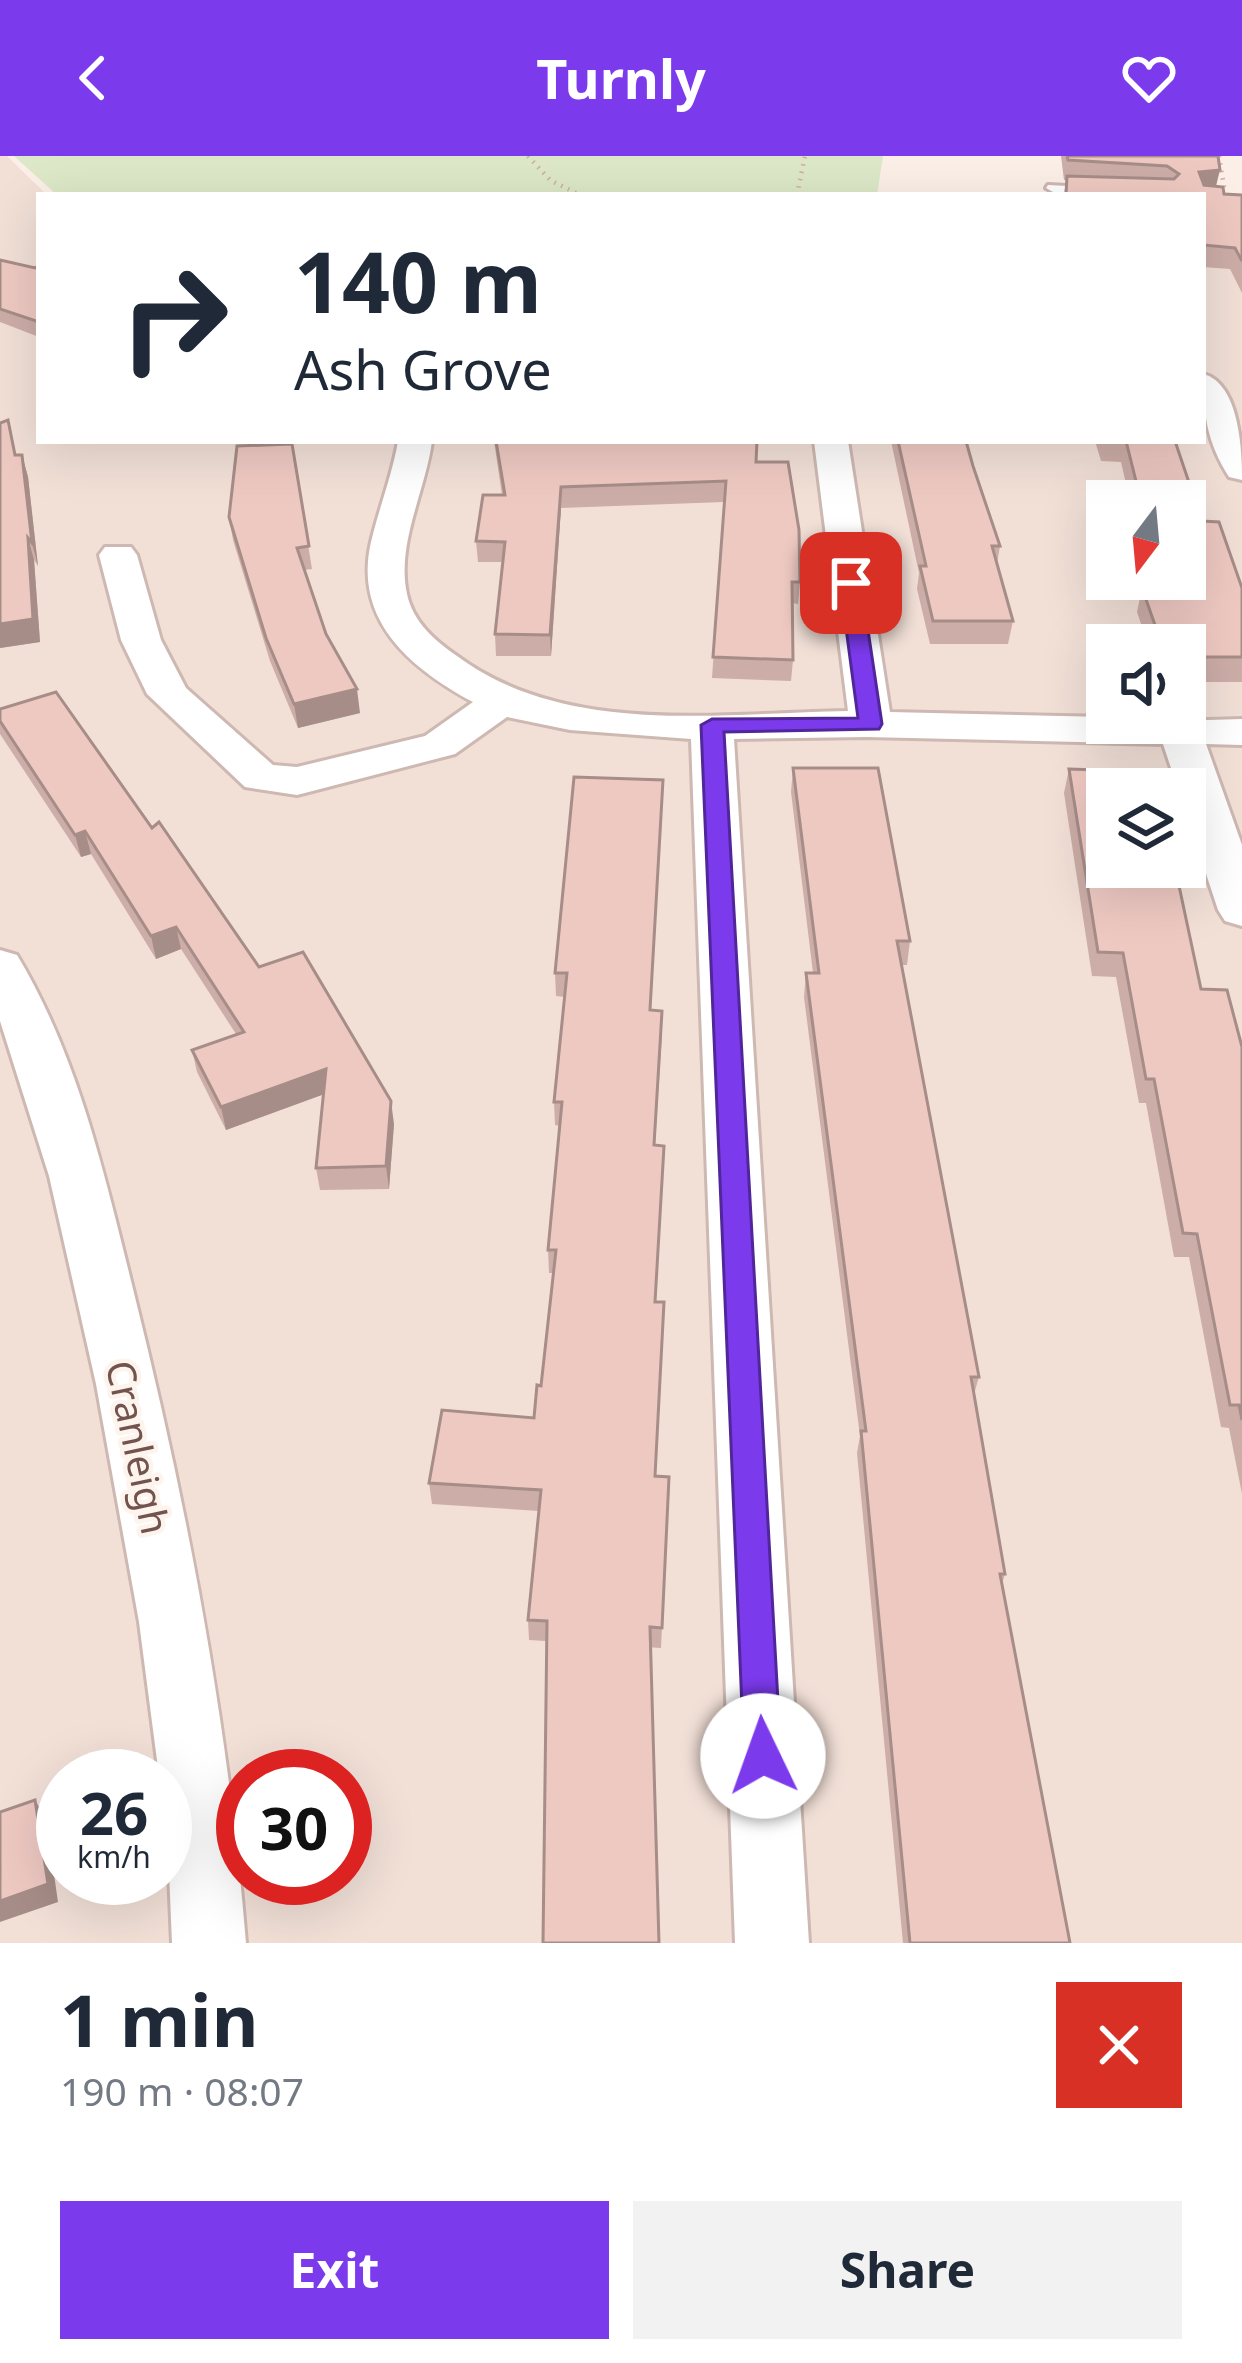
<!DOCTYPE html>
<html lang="en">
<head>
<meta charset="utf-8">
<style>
  :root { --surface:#fff; --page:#f2f2f3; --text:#1f2937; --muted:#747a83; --accent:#7c3aed }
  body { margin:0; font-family:"Noto Sans",sans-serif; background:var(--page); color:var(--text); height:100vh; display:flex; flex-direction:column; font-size:45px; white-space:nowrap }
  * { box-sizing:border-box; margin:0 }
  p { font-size:39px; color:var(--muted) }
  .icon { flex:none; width:66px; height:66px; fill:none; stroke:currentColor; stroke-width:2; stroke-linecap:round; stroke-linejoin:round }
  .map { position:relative; height:1787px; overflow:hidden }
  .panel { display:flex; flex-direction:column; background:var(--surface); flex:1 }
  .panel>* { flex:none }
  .hud { position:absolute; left:36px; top:36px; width:1170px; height:252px; border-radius:0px; box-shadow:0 12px 48px #0002; background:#fff; color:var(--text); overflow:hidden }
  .needle { width:78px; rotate:196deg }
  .fabs { position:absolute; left:1086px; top:324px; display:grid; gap:24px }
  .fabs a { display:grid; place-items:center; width:120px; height:120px; border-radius:0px; background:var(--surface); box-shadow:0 12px 48px #0002; font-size:60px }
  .speed { position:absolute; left:36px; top:1593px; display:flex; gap:24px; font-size:60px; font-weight:700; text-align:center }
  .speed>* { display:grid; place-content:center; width:156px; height:156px; border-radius:50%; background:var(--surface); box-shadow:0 12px 48px #0002; line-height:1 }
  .speed small { font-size:30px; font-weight:400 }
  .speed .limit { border:18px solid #d22; background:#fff; color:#111 }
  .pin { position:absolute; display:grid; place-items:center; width:102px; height:102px; color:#fff; margin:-51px; border-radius:24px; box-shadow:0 6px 18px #0006 }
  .me { position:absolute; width:132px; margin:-66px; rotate:357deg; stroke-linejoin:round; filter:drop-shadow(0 0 9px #0008) }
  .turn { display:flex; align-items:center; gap:42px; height:252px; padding:0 60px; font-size:54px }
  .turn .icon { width:156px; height:156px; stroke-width:2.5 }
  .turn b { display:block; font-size:84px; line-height:102px }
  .round { display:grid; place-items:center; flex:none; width:126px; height:126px; border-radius:0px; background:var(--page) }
  .summary { display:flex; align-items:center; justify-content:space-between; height:204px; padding:0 60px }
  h1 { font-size:72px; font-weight:700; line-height:90px }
  .primary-button { display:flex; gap:24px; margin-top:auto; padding:24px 60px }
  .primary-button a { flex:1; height:138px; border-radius:0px; background:var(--accent); color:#fff; font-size:48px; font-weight:700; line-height:138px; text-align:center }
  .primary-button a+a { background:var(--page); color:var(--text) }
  header { display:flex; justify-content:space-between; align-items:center; height:156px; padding:0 60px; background:var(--accent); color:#fff; font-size:54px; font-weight:700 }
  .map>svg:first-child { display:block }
  .residential { fill:#f2e0d7; fill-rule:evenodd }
  .green { fill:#dce8c7 }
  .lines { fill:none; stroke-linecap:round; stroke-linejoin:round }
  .lane-casing { stroke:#ceb8b2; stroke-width:6 }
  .street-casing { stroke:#ceb8b2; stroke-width:6 }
  .path { stroke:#d3aca5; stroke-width:4.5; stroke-dasharray:1.5 6; stroke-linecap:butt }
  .lane { fill:#fff; fill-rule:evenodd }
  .street { fill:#fff; fill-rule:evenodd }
  .wall { fill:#cdada7 }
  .shaded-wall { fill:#a78d88 }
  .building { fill:#eec9c2; stroke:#a78d88; stroke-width:3 }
  .route { fill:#7c3aed; stroke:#51269a; stroke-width:3 }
  .labels { text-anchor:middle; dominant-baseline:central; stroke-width:9; stroke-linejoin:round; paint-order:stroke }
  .near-street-label { font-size:39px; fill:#73534e; stroke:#fef4ee }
</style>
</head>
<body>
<header><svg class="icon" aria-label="back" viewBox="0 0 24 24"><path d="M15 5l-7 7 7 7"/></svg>Turnly<svg class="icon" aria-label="heart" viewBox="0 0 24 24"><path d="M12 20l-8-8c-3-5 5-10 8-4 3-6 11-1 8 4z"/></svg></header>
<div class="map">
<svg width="1242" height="1787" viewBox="0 0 1242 1787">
  <rect width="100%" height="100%" fill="#fbefe8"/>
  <path class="residential" d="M 0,0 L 7,0 L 47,39 L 39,39 L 39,285 L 1203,285 L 1203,50 L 1242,52 L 1242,1787 L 0,1787 ZM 1107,345 L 1185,345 L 1185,423 L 1107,423 ZM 1107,489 L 1185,489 L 1185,567 L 1107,567 ZM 1107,633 L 1185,633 L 1185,711 L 1107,711 ZM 63,1620 L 165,1620 L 165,1722 L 63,1722 ZM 243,1620 L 345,1620 L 345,1722 L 243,1722 Z"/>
  <path class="green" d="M 14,0 L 883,0 L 877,39 L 57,39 Z"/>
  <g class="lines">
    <g class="lane-casing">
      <path id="lane" d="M 1048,29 L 1163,35 L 1170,39 L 1053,36 L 1046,32 Z"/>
    </g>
    <g class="street-casing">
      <g id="street">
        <path d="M 1203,218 C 1239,227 1242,293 1242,324 L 1229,321 C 1207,287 1203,257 1203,218 Z"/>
        <path d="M 398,285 L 432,285 C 426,334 396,387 407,438 C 413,466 434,484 457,500 C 566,581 721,557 848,555 L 814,285 L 848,285 L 890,556 L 1107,561 L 1107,567 L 1242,563 L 1242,589 L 1206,588 L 1242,689 L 1242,770 L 1225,765 L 1218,754 L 1185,654 L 1185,633 L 1178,633 L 1163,588 L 867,581 L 734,583 L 809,1787 L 735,1787 L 691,583 L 570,574 L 507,561 L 455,598 L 297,639 L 245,631 L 147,538 L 121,484 L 99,399 L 105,391 L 131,391 L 137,399 L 161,484 L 186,532 L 273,609 L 297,611 L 425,580 L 473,546 C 410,512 353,464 371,386 C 379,352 392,320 398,285 Z"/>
        <path d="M 0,794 L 17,799 C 78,900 105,1020 133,1133 C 187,1349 228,1566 246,1787 L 172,1787 L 165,1620 L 159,1620 L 139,1466 L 96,1228 L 49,1020 L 0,865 Z"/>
      </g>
    </g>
    <g class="path">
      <path d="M 528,0 L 550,24 L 580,39"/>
      <path d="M 1219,0 L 1226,43"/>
      <path d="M 797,39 L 805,0"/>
    </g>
    <use href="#lane" class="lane"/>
    <use href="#street" class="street"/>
  </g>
  <g class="wall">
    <path d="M 1061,0 L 1218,0 L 1216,30 L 1224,38 L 1242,39 L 1242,137 L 1230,113 L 1203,111 L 1203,39 L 1064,39 L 1066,24 L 1064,24 Z"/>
    <path d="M 0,104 L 35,112 L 39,109 L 39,181 L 0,166 Z"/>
    <path d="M 0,267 L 16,299 L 22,299 L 28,321 L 38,410 L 34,404 L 40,486 L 0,492 Z"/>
    <path d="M 494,285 L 757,285 L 756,306 L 800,426 L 798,448 L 792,447 L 793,504 L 791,525 L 712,522 L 724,346 L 561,352 L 551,500 L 496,500 L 495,478 L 503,406 L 478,406 L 476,385 L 502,339 Z"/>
    <path d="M 891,285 L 966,285 L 973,310 L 1000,390 L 997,408 L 1013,465 L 1008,488 L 930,488 L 917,433 L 919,417 Z"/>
    <path d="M 1095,285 L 1175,285 L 1202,365 L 1242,432 L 1242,526 L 1185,526 L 1185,489 L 1148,489 L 1137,456 L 1142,432 L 1151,432 L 1148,423 L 1185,423 L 1185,345 L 1130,345 L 1121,306 L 1101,305 Z"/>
    <path d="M 292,288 L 312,413 L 304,414 L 326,478 L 360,557 L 298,572 L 270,505 L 233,384 L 229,361 Z"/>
    <path d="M 0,565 L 152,672 L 259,811 L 394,968 L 389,1033 L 320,1034 L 316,1012 L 324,938 L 226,974 L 197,916 L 192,894 L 236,878 L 181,793 L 156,803 L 91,698 L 81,701 L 0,578 Z"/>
    <path d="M 793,612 L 910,785 L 907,809 L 902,809 L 979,1221 L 974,1238 L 1005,1418 L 1002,1428 L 1070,1787 L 903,1787 L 857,1297 L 860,1280 L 804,841 L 806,817 L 813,817 L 791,636 Z"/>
    <path d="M 1069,613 L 1201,833 L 1242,891 L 1242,1338 L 1229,1272 L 1221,1271 L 1189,1101 L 1174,1101 L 1146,947 L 1139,947 L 1116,821 L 1092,820 L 1064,637 Z"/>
    <path d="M 662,648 L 650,854 L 662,878 L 655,989 L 655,1320 L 669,1321 L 661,1492 L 529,1484 L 528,1464 L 539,1355 L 432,1348 L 429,1327 L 534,1262 L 541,1230 L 554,1117 L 549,1117 L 548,1094 L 560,970 L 555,969 L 554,946 L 565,841 L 556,840 L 555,817 Z"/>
  </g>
  <g class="shaded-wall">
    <path d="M 1220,14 L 1215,34 L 1194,36 L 1199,16 Z"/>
    <path d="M 22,299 L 28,321 L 38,410 L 32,387 Z"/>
    <path d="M 561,331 L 561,352 L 551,500 L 550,479 Z"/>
    <path d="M 28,382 L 34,404 L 40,486 L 0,492 L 0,468 Z"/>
    <path d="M 357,533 L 360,557 L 298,572 L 294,548 Z"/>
    <path d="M 85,675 L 91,698 L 81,701 L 75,679 Z"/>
    <path d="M 176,771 L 181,793 L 156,803 L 151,780 Z"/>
    <path d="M 326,913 L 330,936 L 226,974 L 221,951 Z"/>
    <path d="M 391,945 L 394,968 L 389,1033 L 386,1010 Z"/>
    <path d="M 35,1644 L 46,1663 L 58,1746 L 0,1766 L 0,1745 Z"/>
  </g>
  <g class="building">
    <path d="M 1067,0 L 1218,0 L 1220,14 L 1199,16 L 1204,29 L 1223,31 L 1224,38 L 1242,39 L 1242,105 L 1235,92 L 1203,89 L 1203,39 L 1066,39 L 1067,20 L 1174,23 L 1179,18 L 1167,10 L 1068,4 Z"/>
    <path d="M 0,104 L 35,112 L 39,109 L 39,166 L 0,153 Z"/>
    <path d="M 8,264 L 15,299 L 22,299 L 32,387 L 28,382 L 33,463 L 0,468 L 0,267 Z"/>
    <path d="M 496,285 L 757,285 L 756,306 L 788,306 L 799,374 L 800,426 L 792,426 L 793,504 L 713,501 L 726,325 L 561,331 L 550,479 L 495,478 L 505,386 L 476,385 L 483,339 L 505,339 Z"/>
    <path d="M 898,285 L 966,285 L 973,310 L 1000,390 L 992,390 L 1013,465 L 933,465 L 920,410 L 926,410 Z"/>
    <path d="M 1126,285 L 1175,285 L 1202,365 L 1219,366 L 1242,432 L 1242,501 L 1185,501 L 1185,489 L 1162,489 L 1142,432 L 1162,432 L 1160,423 L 1185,423 L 1185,345 L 1141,345 Z"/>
    <path d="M 292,288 L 309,390 L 297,392 L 326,478 L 357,533 L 294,548 L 266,482 L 229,361 L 237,290 Z"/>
    <path d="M 56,536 L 152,672 L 159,666 L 259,811 L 303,796 L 391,945 L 386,1010 L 316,1012 L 326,913 L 221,951 L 192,894 L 244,876 L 176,771 L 151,780 L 85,675 L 75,679 L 0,565 L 0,553 Z"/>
    <path d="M 793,612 L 878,612 L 910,785 L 897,785 L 979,1221 L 971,1221 L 1005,1418 L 1000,1418 L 1070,1787 L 910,1787 L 861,1275 L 866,1275 L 806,817 L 819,817 Z"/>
    <path d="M 1069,613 L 1155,616 L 1159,633 L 1107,633 L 1107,711 L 1175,711 L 1201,833 L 1227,834 L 1242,891 L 1242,1264 L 1239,1249 L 1230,1249 L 1197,1078 L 1183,1077 L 1154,923 L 1146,923 L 1123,797 L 1098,796 Z"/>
    <path d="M 574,621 L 663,624 L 650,854 L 662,855 L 654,989 L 664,990 L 655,1146 L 664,1146 L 655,1320 L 669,1321 L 662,1472 L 650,1471 L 659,1787 L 543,1787 L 547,1465 L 528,1464 L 541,1334 L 429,1327 L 442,1254 L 534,1262 L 537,1229 L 541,1230 L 556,1094 L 548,1094 L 562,946 L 554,946 L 567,817 L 555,817 Z"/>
    <path d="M 35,1644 L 48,1728 L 0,1745 L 0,1656 Z"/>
  </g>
  <path class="route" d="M 851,420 L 861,427 L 882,568 L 879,573 L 724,576 L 781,1600 L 776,1613 L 763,1618 L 749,1613 L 744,1600 L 701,569 L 712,563 L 858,562 L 840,427 Z"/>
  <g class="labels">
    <g class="near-street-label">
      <text transform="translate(139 1291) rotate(78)">Cranleigh</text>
    </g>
  </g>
</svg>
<div class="fabs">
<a><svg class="needle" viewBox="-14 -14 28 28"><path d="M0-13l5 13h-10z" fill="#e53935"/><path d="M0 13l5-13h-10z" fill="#747a83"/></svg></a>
<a><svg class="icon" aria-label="sound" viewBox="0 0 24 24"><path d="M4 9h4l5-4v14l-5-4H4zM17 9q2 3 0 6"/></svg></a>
<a><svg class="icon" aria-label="layers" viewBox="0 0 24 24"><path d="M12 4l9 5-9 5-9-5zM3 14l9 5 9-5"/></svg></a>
</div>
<div class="speed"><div>26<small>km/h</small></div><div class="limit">30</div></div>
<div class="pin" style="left:851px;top:427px;background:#d93025"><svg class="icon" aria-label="arrive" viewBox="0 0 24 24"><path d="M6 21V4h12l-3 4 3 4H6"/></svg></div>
<svg class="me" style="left:763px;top:1600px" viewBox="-20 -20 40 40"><circle r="19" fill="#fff"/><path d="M0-13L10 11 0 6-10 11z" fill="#7c3aed"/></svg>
<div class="hud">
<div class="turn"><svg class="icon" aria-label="right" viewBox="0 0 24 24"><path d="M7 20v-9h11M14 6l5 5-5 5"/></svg><div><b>140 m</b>Ash Grove</div></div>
</div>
</div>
<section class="panel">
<div class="summary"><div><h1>1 min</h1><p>190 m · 08:07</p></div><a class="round" style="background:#d93025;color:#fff"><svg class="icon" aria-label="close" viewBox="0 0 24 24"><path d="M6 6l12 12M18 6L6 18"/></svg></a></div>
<div class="primary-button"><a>Exit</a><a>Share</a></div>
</section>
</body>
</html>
